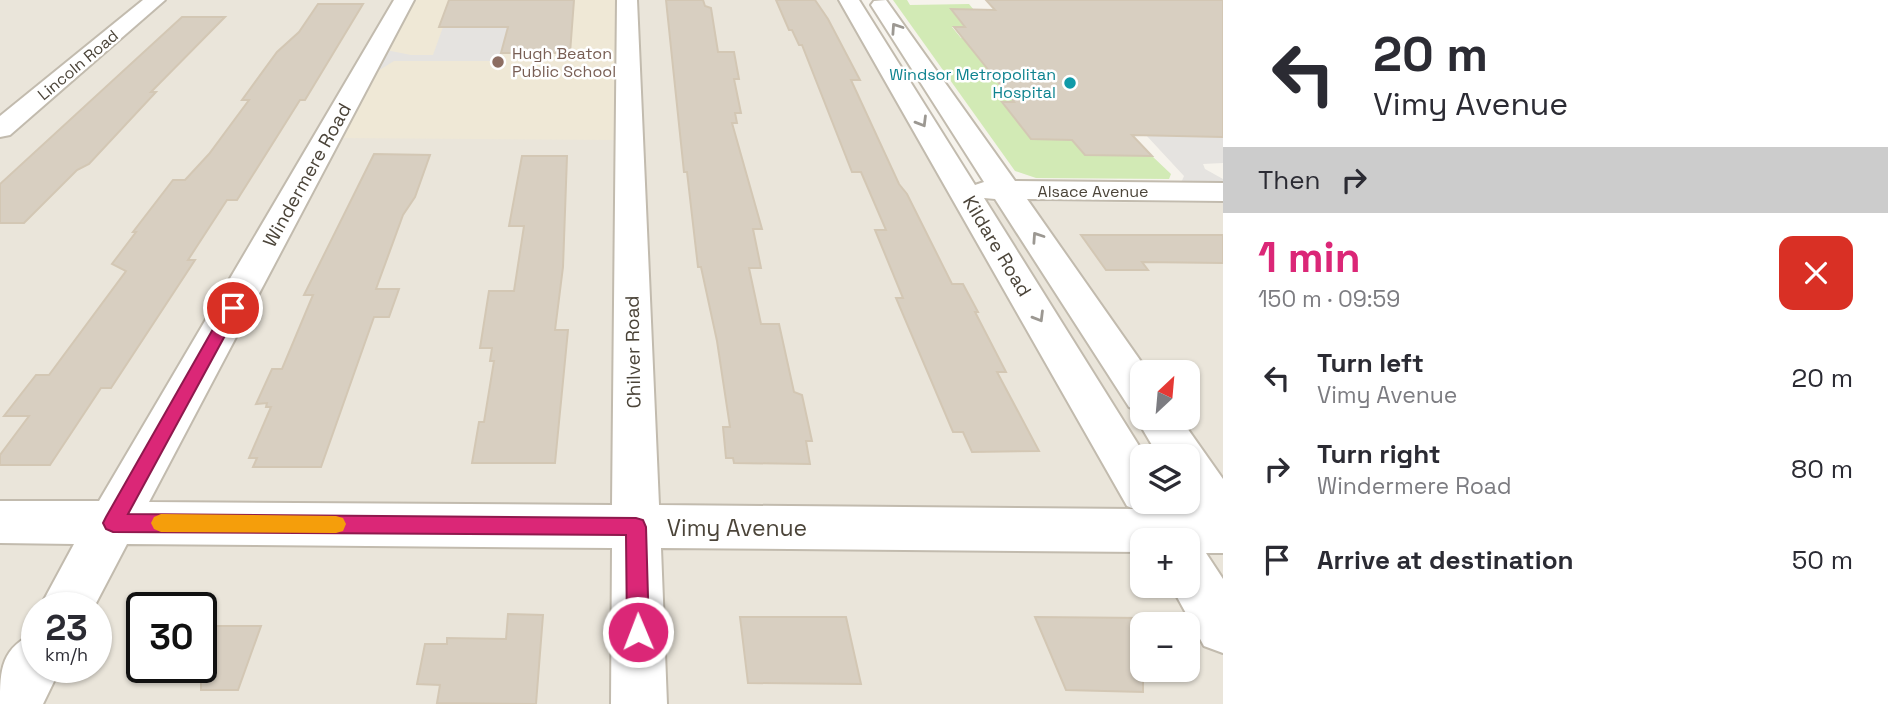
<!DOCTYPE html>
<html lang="en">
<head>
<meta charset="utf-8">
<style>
  :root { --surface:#fff; --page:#f2f2f3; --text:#2b2b33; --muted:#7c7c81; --accent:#db2777 }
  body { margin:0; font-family:"Space Grotesk",sans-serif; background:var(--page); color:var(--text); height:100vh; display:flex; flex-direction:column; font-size:26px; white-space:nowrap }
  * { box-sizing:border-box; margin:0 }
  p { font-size:23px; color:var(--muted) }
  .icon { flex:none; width:38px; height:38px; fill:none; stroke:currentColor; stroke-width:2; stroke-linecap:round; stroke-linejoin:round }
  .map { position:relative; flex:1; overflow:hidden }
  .drawer { display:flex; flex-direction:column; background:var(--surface); width:665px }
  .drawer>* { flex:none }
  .guide { background:#fff; color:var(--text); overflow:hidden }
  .needle { width:46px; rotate:26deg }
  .buttons { position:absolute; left:1130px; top:360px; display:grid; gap:14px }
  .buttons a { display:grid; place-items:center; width:70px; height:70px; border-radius:14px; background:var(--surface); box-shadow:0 2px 5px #0004; font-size:35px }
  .speed { position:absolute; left:21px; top:592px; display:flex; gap:14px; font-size:35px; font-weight:700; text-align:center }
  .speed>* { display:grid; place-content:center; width:91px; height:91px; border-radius:50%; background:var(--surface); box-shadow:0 2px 5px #0004; line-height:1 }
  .speed small { font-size:18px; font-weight:400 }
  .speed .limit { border:4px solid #111; border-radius:10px; background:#fff; color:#111 }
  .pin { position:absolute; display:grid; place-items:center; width:60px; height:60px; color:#fff; margin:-30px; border:4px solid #fff; border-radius:50%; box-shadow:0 2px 7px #0007 }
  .me { position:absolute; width:77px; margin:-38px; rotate:359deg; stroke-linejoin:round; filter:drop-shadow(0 0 5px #0008) }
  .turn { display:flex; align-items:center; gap:24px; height:147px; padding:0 35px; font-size:32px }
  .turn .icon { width:91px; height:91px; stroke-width:2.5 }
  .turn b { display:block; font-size:49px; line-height:60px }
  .then { display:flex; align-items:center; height:66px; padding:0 35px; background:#0003; gap:14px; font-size:26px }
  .round { display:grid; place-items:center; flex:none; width:74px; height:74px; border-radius:14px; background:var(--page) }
  .headline { display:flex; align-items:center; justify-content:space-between; height:119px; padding:0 35px }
  h1 { font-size:42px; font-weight:800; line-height:52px; color:var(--accent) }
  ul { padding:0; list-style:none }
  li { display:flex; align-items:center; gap:21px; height:91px; padding:0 35px }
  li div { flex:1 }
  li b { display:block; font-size:26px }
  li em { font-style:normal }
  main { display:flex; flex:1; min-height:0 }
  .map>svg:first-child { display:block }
  .residential { fill:#eae5da; fill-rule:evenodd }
  .education { fill:#efe8d6 }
  .green { fill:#d2eab5 }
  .parking { fill:#e5e3e0 }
  .building { fill:#d8cfc1; stroke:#d3c7b4; stroke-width:2 }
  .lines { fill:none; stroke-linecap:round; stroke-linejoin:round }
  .minor-casing { stroke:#c2bbae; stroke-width:4 }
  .minor { fill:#fff; fill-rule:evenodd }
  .oneway { stroke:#9c9892 }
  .route { fill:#db2777; stroke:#8e194d; stroke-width:2 }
  .slow { fill:#f59e0b }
  .education-dot { fill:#8d6e63; stroke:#fff; stroke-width:2.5 }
  .culture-dot { fill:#0f9aa8; stroke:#fff; stroke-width:2.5 }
  .labels { text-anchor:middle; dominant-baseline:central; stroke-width:5; stroke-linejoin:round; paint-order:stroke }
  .far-education-label { font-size:16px; fill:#785e54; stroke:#fff; text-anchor:start }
  .far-street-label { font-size:16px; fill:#4b4439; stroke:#fff }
  .far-culture-label { font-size:16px; fill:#0d838f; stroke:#fff; text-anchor:end }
  .street-label { font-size:19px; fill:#4b4439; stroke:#fff }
  .near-street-label { font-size:23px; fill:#4b4439; stroke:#fff }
</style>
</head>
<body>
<main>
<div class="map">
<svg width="1223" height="704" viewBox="0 0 1223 704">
  <rect width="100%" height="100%" fill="#f6f3ec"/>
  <path class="residential" d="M 0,0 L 841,0 L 958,201 L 1223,203 L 1223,704 L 0,704 ZM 1143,373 L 1188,373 L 1188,418 L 1143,418 ZM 1143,457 L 1188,457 L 1188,502 L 1143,502 ZM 1143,541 L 1188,541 L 1188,586 L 1143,586 ZM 37,607 L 96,607 L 96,667 L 37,667 ZM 142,607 L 201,607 L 201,667 L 142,667 ZM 1143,625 L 1188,625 L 1188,670 L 1143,670 Z"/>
  <path class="education" d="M 413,0 L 617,0 L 616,140 L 339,138 Z"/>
  <path class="green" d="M 893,0 L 907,0 L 910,5 L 969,4 L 974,10 L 951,10 L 965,27 L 952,27 L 961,38 L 984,38 L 1037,102 L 1002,102 L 1031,139 L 1072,140 L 1085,155 L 1152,156 L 1171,174 L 1169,179 L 1036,178 L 1015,171 Z"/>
  <g class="parking">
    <path d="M 443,27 L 508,27 L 501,61 L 394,61 L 373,74 L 386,50 L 411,55 L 433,55 Z"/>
    <path d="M 1146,135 L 1223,137 L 1223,163 L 1203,164 L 1205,169 L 1223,179 L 1223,184 L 1181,183 L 1184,176 Z"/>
  </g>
  <g class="building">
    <path d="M 449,0 L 574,0 L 570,53 L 501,53 L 508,27 L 439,27 Z"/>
    <path d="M 666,0 L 703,0 L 705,6 L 711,8 L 718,52 L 734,52 L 739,79 L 734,79 L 741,113 L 735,113 L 737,123 L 732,123 L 762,229 L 753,229 L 761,268 L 749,268 L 761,324 L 779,324 L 794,392 L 802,395 L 812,441 L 806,441 L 810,464 L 734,463 L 733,458 L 726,458 L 723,427 L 730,427 L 717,341 L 701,267 L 698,267 L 687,172 L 684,172 Z"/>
    <path d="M 776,0 L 815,0 L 828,19 L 860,80 L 851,80 L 899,184 L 907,194 L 952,284 L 963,284 L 978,312 L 975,312 L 1006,372 L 997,372 L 1039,451 L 972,452 L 963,432 L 953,432 L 896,298 L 903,298 L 875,230 L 886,230 L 861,172 L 852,172 L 802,45 L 799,45 L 792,30 L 789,30 Z"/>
    <path d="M 986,0 L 1223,0 L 1223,137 L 1132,135 L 1152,156 L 1085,155 L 1072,140 L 1031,139 L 1002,102 L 1014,102 L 954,27 L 965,27 L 951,9 L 995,10 Z"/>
    <path d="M 318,4 L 363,4 L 305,100 L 300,100 L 237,200 L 227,200 L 188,260 L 195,260 L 111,388 L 101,388 L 50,465 L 0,465 L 0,455 L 29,416 L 4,416 L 36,375 L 49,375 L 126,271 L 112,264 L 136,232 L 133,232 L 173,180 L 185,180 L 209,154 L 249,100 L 242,100 L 277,52 L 299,32 Z"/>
    <path d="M 182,17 L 225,17 L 151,92 L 156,92 L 89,164 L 77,170 L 24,223 L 0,223 L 0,184 Z"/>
    <path d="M 374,154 L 430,155 L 415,197 L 403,215 L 376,289 L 399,289 L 389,317 L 374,317 L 321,467 L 253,467 L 257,458 L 249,458 L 271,407 L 266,407 L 267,403 L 256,404 L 272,369 L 282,369 L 313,295 L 304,295 Z"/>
    <path d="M 522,156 L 567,156 L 563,267 L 555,330 L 568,330 L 555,463 L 472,463 L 479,422 L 484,422 L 494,361 L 490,361 L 492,348 L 480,348 L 489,291 L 514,291 L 524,226 L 509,226 Z"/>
    <path d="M 1081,235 L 1223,235 L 1223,263 L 1142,262 L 1148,270 L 1106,270 Z"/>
    <path d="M 508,614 L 543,615 L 536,704 L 437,703 L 440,685 L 417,684 L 425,644 L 447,644 L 447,638 L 506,639 Z"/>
    <path d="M 740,617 L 846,617 L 861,684 L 748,683 Z"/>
    <path d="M 1035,617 L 1143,618 L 1143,692 L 1066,690 Z"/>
    <path d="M 201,626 L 261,626 L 238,690 L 201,690 Z"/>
  </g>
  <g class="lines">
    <g class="minor-casing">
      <g id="minor">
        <path d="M 143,0 L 165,0 L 10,135 L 0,137 L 0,116 Z"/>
        <path d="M 394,0 L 414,0 L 149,502 L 612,505 L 617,0 L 637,0 L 659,505 L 1134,509 L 1127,506 L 839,0 L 859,0 L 975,185 L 984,182 L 871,5 L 874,1 L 886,0 L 1015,181 L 1223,183 L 1223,201 L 1027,199 L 1149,373 L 1143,373 L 1143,418 L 1180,418 L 1223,479 L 1223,553 L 1206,553 L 1223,579 L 1223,653 L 1204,646 L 1171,586 L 1188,586 L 1188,541 L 1143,541 L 1143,552 L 661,548 L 667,704 L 611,704 L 612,548 L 127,544 L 94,607 L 40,607 L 74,544 L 0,543 L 0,501 L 99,501 ZM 984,198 L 995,199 L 1129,407 L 1140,411 L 1136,418 L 1159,457 L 1188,457 L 1188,502 L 1192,509 L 1152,509 L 1161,502 L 1143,502 L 1143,457 L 1146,457 Z"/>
        <path d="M 37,632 L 37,667 L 61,667 L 43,704 L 0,704 C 0,669 1,647 37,632 Z"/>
      </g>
    </g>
    <use href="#minor" class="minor"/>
  </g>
  <defs><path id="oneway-chevron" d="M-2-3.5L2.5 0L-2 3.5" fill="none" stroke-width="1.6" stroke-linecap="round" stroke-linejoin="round" transform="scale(1.75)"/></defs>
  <g class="oneway">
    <use href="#oneway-chevron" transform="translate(896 28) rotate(-124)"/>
    <use href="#oneway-chevron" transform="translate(922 122) rotate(59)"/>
    <use href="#oneway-chevron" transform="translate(1037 237) rotate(-124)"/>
    <use href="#oneway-chevron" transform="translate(1039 317) rotate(59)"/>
  </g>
  <path class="route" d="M 233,303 L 240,308 L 128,514 L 636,518 L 643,520 L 646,527 L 649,632 L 645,640 L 638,643 L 630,640 L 627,632 L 626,535 L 113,532 L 106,529 L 103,523 L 106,517 L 225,308 Z"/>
  <path class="slow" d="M 161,514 L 336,516 L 343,518 L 346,524 L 343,531 L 336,533 L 161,532 L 154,529 L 151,523 L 154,517 Z"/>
  <circle class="education-dot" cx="498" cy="62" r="7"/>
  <circle class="culture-dot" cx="1070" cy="83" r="7"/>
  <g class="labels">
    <g class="far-education-label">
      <text x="512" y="53">Hugh Beaton<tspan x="512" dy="18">Public School</tspan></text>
    </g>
    <g class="far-street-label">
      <text transform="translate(78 65) rotate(-40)">Lincoln Road</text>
      <text x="1093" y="191">Alsace Avenue</text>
    </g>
    <g class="far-culture-label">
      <text x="1056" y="74">Windsor Metropolitan<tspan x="1056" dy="18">Hospital</tspan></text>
    </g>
    <g class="street-label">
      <text transform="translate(307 175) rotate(-61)">Windermere Road</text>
      <text transform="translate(997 246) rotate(59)">Kildare Road</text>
      <text transform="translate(633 352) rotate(-91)">Chilver Road</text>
    </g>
    <g class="near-street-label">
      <text x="737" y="528">Vimy Avenue</text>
    </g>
  </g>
</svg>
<div class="buttons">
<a><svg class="needle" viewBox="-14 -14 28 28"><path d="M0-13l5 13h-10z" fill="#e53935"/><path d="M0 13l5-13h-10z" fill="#7c7c81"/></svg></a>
<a><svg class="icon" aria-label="layers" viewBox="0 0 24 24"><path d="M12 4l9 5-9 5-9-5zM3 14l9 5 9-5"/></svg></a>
<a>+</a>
<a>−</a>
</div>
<div class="speed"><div>23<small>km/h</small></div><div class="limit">30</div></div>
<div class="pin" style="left:233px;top:308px;background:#d93025"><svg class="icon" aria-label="arrive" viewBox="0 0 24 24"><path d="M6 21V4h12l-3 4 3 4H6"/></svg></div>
<svg class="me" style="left:638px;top:632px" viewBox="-20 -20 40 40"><circle r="17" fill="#db2777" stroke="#fff" stroke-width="3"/><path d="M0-11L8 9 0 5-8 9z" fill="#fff"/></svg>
</div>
<section class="drawer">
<div class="guide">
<div class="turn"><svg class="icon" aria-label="left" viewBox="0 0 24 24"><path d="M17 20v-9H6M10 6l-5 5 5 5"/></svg><div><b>20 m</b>Vimy Avenue</div></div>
<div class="then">Then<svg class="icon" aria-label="right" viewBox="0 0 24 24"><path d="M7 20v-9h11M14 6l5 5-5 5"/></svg></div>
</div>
<div class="headline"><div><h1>1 min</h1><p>150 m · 09:59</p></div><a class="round" style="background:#d93025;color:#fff"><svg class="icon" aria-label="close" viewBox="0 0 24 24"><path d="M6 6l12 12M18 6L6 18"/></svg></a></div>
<ul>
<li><svg class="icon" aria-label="left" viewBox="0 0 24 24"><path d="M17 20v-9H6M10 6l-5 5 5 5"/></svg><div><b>Turn left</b><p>Vimy Avenue</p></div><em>20 m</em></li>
<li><svg class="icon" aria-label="right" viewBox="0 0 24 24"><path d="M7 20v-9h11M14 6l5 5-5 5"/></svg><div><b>Turn right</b><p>Windermere Road</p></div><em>80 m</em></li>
<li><svg class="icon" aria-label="arrive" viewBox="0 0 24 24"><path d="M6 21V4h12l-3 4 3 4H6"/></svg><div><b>Arrive at destination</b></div><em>50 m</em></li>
</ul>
</section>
</main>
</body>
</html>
